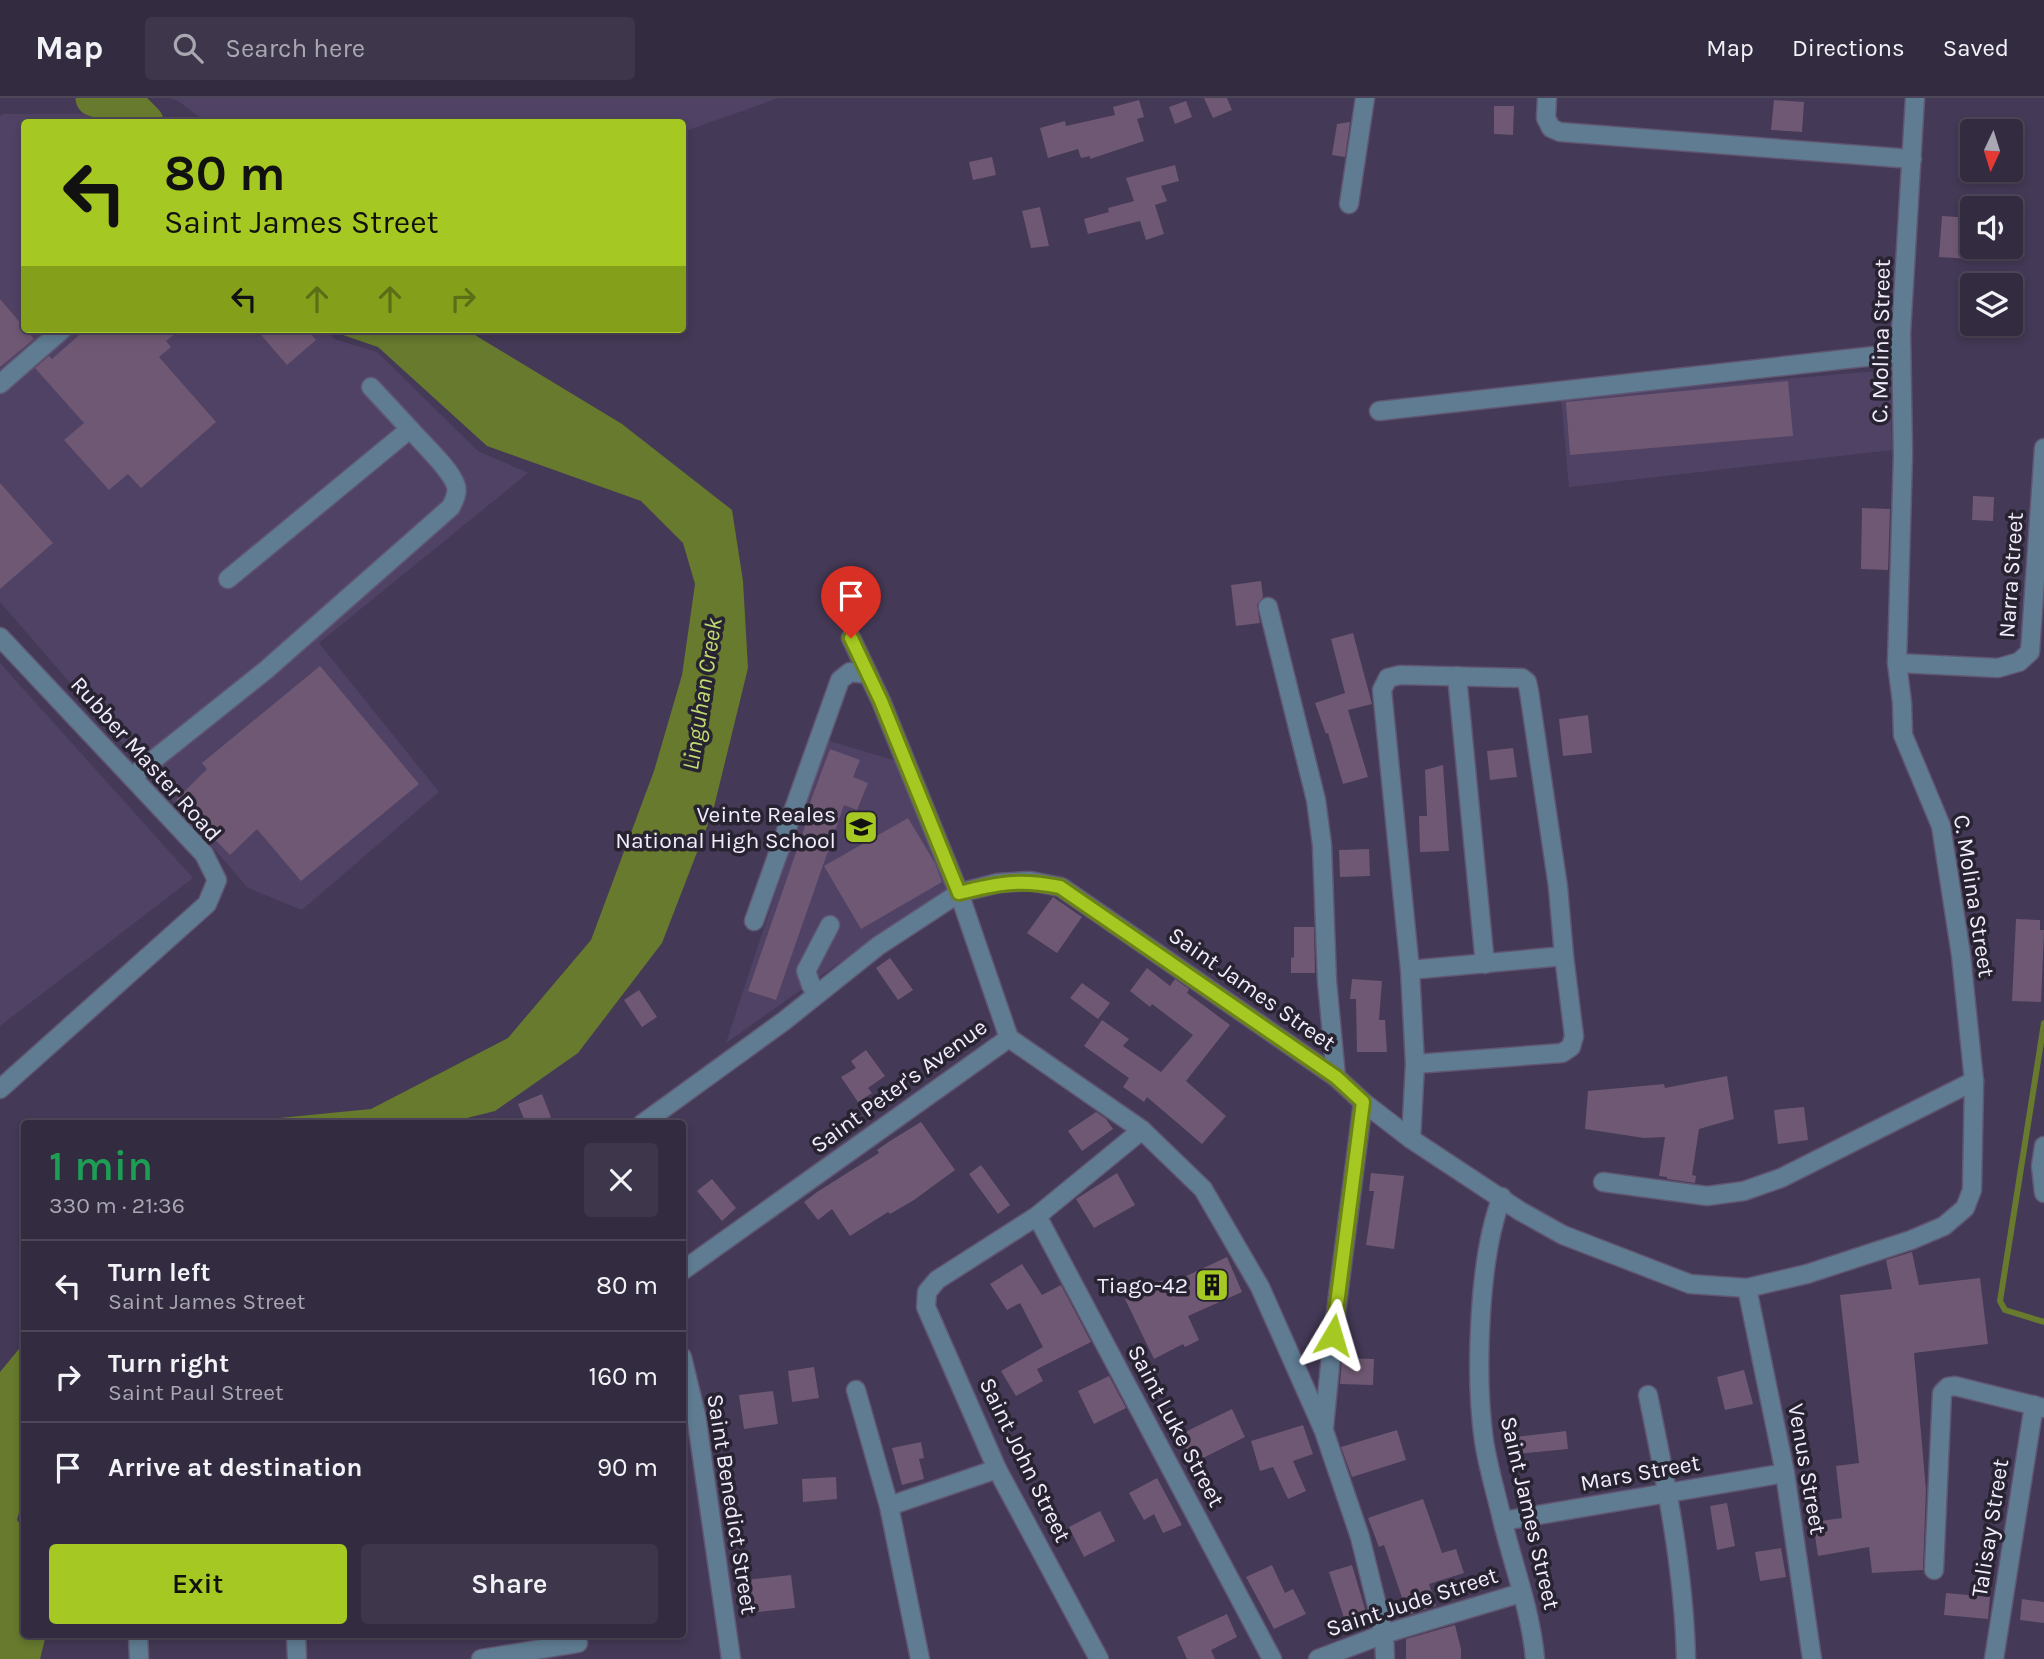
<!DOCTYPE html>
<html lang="en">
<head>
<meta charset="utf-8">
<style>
  :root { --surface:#332b40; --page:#3e374b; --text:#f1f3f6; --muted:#a9a7b1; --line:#4e4759; --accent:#a5c822 }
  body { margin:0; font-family:Karla,sans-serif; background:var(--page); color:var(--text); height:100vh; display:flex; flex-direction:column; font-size:26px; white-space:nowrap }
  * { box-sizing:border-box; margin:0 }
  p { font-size:23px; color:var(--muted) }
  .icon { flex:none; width:38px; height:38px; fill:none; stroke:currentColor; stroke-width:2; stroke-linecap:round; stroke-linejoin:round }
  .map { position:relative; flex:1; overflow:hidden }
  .side { position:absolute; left:21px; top:1022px; width:665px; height:518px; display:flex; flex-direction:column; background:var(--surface); border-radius:7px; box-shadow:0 4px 10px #0003,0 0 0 2px var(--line) }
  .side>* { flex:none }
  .top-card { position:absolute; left:21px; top:21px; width:665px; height:214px; border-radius:7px; box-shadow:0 4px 10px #0003,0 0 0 2px var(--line); background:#a5c822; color:#111; overflow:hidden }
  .needle { width:46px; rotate:184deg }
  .fabs { position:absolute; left:1960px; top:21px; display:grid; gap:14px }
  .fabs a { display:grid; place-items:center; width:63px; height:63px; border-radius:7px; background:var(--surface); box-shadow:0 4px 10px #0003,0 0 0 2px var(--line); font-size:35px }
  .pin { position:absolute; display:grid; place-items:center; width:60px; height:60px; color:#fff; margin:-72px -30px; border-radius:50% 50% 50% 0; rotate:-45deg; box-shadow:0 0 7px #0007 }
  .pin .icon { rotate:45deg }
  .me { position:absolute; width:77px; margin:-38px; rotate:7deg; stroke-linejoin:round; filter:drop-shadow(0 0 5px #0008) }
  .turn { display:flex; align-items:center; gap:24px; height:147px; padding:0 28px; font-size:32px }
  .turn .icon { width:91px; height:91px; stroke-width:2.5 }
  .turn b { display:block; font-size:49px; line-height:60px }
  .lanes { display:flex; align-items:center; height:66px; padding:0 28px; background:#0003; justify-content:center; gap:35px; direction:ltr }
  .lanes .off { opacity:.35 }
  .round { display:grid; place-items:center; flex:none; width:74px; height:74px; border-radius:7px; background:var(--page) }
  .summary { display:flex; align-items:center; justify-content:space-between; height:119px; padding:0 28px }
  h1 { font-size:42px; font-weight:600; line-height:52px; color:#1e9e55 }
  .button { display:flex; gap:14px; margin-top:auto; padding:14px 28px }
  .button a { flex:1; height:80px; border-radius:7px; background:var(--accent); color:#111; font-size:28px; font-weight:600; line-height:80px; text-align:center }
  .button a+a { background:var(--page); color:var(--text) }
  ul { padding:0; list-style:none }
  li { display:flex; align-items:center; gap:21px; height:91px; padding:0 28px; border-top:2px solid var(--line) }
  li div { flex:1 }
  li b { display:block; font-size:26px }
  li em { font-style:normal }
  header { display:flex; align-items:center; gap:42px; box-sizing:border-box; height:98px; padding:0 35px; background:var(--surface); border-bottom:2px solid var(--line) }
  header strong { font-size:33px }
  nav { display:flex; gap:38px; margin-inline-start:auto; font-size:24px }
  .search { width:490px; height:63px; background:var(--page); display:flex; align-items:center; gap:18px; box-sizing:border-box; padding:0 24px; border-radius:7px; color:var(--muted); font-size:26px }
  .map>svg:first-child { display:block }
  .built { fill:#504265 }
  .water { fill:#677a2d }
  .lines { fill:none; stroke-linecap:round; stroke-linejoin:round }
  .stream { stroke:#677a2d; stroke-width:6 }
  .river { stroke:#677a2d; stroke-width:37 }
  .building { fill:#6f5873 }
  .minor-casing { stroke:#605671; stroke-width:21 }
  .minor { stroke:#5f7c92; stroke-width:18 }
  .route-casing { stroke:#6b8216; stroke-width:18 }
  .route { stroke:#a5c822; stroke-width:12 }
  .labels { text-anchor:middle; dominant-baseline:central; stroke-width:7; stroke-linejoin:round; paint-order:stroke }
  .street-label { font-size:23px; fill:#f2ecfe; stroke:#282330 }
  .poi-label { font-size:23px; fill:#f2ecfe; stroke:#282330; text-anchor:end }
  .water-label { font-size:24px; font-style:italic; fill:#bfdb72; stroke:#282330 }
</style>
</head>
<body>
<header>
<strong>Map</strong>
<div class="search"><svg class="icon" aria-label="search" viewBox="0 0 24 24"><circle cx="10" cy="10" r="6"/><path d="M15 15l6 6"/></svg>Search here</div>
<nav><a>Map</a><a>Directions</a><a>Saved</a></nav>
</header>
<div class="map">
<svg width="2044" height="1561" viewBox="0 0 2044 1561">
  <rect width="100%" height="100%" fill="#443956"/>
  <g class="built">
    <path d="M 169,0 L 779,0 L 683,34 L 682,24 L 206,24 L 178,3 Z"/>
    <path d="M 3,16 L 82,16 L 106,24 L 24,24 L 24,231 L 324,231 L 334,241 L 377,254 L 478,353 L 528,375 L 319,545 L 439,694 L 302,812 L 248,790 L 0,504 L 0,18 Z"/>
    <path d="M 1890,272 L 1892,352 L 1569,389 L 1561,300 Z"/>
    <path d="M 0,565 L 193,780 L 0,928 Z"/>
    <path d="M 826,642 L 896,663 L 954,794 L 863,848 L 726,945 Z"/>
  </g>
  <g class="water">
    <path d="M 343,231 L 465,231 L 622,326 L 732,412 L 743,483 L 748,570 L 713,713 L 662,845 L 578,955 L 495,1013 L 447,1025 L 248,1025 L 259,1022 L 371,1011 L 508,940 L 591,842 L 654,673 L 682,577 L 695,486 L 683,445 L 641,403 L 487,348 L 378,249 L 340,236 Z"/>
    <path d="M 24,1245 L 24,1397 L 17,1422 L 24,1431 L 24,1536 L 46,1537 L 40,1561 L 0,1561 L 0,1274 Z"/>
  </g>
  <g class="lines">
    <path class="stream" d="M 2044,925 L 2000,1203 L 2005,1212 L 2044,1224"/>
    <path class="river" d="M 94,0 L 135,14 L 145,24"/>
  </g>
  <g class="building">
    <path d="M 1204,0 L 1227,0 L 1232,12 L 1213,20 Z"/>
    <path d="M 1139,2 L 1144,19 L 1137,21 L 1144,43 L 1090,61 L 1090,58 L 1081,60 L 1078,51 L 1048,60 L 1040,30 L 1065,23 L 1066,28 L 1115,17 L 1113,9 Z"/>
    <path d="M 1774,2 L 1804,4 L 1802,34 L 1771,32 Z"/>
    <path d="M 1186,3 L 1192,19 L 1175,26 L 1169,9 Z"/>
    <path d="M 1494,8 L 1514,8 L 1513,37 L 1494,36 Z"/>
    <path d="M 1350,24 L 1345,59 L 1332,57 L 1337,26 Z"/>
    <path d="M 992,59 L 996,77 L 973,82 L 969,64 Z"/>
    <path d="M 1175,67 L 1179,83 L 1161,88 L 1167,103 L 1155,107 L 1164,136 L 1146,142 L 1140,123 L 1088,136 L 1084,121 L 1109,114 L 1108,110 L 1134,103 L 1126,80 Z"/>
    <path d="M 1040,109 L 1049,148 L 1031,150 L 1022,113 Z"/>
    <path d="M 1942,118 L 1972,120 L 1972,161 L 1939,159 Z"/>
    <path d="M 0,201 L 34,241 L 0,269 Z"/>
    <path d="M 86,231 L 181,231 L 166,243 L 171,249 L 159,259 L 216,324 L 141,390 L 128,376 L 109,392 L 64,342 L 84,325 L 35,270 L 49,258 L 52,261 Z"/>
    <path d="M 256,231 L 307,231 L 316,242 L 287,267 Z"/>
    <path d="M 1788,283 L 1793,338 L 1570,357 L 1566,304 Z"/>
    <path d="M 0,385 L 53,445 L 0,491 Z"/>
    <path d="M 1973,398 L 1994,399 L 1993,423 L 1972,422 Z"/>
    <path d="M 1862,410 L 1890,411 L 1888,472 L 1861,471 Z"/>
    <path d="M 1261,483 L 1263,499 L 1257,507 L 1260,525 L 1236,528 L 1231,487 Z"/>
    <path d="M 1353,535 L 1372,606 L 1348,612 L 1368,679 L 1343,686 L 1328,635 L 1326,636 L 1315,605 L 1345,595 L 1331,541 Z"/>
    <path d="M 320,568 L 419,686 L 301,783 L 257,731 L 230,757 L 176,702 L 207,671 L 202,665 Z"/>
    <path d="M 1588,617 L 1592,655 L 1563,658 L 1559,621 Z"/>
    <path d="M 1513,650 L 1517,679 L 1490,682 L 1487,653 Z"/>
    <path d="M 830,651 L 860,662 L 853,679 L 868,685 L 857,712 L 844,707 L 776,902 L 748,893 L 811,711 L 808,710 Z"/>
    <path d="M 1443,667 L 1449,753 L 1420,754 L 1419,718 L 1427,718 L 1425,672 Z"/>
    <path d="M 908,720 L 935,765 L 942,784 L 861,831 L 824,768 Z"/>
    <path d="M 1369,751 L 1370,778 L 1340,779 L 1339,752 Z"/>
    <path d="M 1053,799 L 1082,819 L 1057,855 L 1027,835 Z"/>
    <path d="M 2016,821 L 2040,822 L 2040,832 L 2044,832 L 2041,904 L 2012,903 Z"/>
    <path d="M 1294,829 L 1314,829 L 1315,875 L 1291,875 L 1291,860 L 1294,859 Z"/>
    <path d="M 890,860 L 913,892 L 898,902 L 876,870 Z"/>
    <path d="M 1147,870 L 1170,888 L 1175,881 L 1189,891 L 1187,895 L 1230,927 L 1186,983 L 1226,1018 L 1202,1046 L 1147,999 L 1144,1004 L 1123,989 L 1129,980 L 1084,948 L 1102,922 L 1129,941 L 1123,948 L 1161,974 L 1193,937 L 1152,906 L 1150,909 L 1130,893 Z"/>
    <path d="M 1352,881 L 1382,883 L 1379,922 L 1385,922 L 1387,954 L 1357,954 L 1356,901 L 1350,901 Z"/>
    <path d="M 1082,885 L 1110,905 L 1098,921 L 1070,900 Z"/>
    <path d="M 639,892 L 657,919 L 642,929 L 624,902 Z"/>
    <path d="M 866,952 L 885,978 L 868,990 L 872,995 L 858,1004 L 841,979 L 856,970 L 851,963 Z"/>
    <path d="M 1727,978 L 1734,1021 L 1699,1031 L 1692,1077 L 1696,1078 L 1695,1085 L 1667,1081 L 1667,1079 L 1659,1078 L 1665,1039 L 1644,1040 L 1585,1031 L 1588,993 L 1664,986 L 1665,990 Z"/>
    <path d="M 542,996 L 551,1019 L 535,1026 L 526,1026 L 518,1006 Z"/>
    <path d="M 1804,1009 L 1808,1042 L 1778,1046 L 1774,1012 Z"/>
    <path d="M 1096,1014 L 1106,1021 L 1113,1031 L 1082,1053 L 1068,1033 Z"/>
    <path d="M 921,1024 L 955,1072 L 914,1102 L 890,1116 L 888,1114 L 850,1138 L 832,1111 L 818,1122 L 804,1104 L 817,1094 L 879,1055 L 877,1052 L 890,1043 Z"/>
    <path d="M 981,1067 L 1010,1107 L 998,1116 L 969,1076 Z"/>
    <path d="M 1117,1075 L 1135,1107 L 1094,1130 L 1076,1101 Z"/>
    <path d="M 1371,1075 L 1404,1078 L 1394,1151 L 1366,1147 L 1374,1093 L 1369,1093 Z"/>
    <path d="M 712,1081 L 736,1110 L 722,1123 L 697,1093 Z"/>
    <path d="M 1912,1154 L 1919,1187 L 1980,1180 L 1988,1246 L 1914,1255 L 1926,1392 L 1923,1472 L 1872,1475 L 1869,1449 L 1818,1458 L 1813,1424 L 1842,1420 L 1836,1368 L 1859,1365 L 1840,1197 L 1892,1191 L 1886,1162 Z"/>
    <path d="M 1227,1159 L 1242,1194 L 1188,1218 L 1199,1242 L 1185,1249 L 1183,1246 L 1154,1261 L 1125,1201 L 1162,1182 L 1165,1188 Z"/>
    <path d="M 1022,1166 L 1042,1197 L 1061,1187 L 1091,1244 L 1037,1271 L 1043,1283 L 1016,1298 L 1001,1273 L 1043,1249 L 1020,1205 L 1007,1212 L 990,1186 Z"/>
    <path d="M 1342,1260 L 1374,1261 L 1373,1287 L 1340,1286 Z"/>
    <path d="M 814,1269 L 819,1300 L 792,1304 L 788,1273 Z"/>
    <path d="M 1744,1272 L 1753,1306 L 1725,1312 L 1717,1279 Z"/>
    <path d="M 1109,1278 L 1126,1310 L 1094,1326 L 1078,1293 Z"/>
    <path d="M 773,1293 L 778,1326 L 744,1331 L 739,1297 Z"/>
    <path d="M 1232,1311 L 1245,1339 L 1193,1365 L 1179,1337 Z"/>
    <path d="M 1303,1327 L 1313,1356 L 1293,1363 L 1306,1393 L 1288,1401 L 1273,1369 L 1260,1373 L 1251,1343 Z"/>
    <path d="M 1397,1332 L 1406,1362 L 1352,1379 L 1341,1349 Z"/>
    <path d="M 1566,1333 L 1568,1351 L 1507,1357 L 1506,1340 Z"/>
    <path d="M 921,1344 L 924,1360 L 919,1361 L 924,1381 L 902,1387 L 892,1350 Z"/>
    <path d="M 836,1379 L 837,1401 L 803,1404 L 802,1381 Z"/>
    <path d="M 1157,1380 L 1182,1427 L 1163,1435 L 1154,1416 L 1144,1422 L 1129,1395 Z"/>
    <path d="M 1423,1401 L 1442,1455 L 1456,1451 L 1464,1475 L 1429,1486 L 1436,1508 L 1408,1517 L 1384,1447 L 1379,1449 L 1368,1420 Z"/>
    <path d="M 1727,1405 L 1735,1448 L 1717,1452 L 1710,1408 Z"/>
    <path d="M 1100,1413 L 1115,1443 L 1084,1459 L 1069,1429 Z"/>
    <path d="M 1781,1450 L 1786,1479 L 1760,1483 L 1755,1454 Z"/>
    <path d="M 1272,1467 L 1285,1495 L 1293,1491 L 1306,1516 L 1274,1531 L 1246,1479 Z"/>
    <path d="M 1352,1467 L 1370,1528 L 1349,1535 L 1329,1474 Z"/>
    <path d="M 791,1477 L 795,1510 L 749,1515 L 745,1482 Z"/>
    <path d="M 1946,1495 L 1990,1499 L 1988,1521 L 1944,1517 Z"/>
    <path d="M 2022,1501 L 2044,1504 L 2044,1525 L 2020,1522 Z"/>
    <path d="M 1227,1516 L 1237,1539 L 1211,1552 L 1215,1561 L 1187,1561 L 1177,1539 Z"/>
    <path d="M 1455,1527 L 1461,1551 L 1461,1561 L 1406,1561 L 1406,1541 Z"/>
  </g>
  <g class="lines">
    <g class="minor-casing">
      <g id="minor">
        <path d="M 1547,0 L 1546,20 L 1551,30 L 1560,34 L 1912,61"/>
        <path d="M 1349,106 L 1365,0"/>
        <path d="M 0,286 L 63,231"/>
        <path d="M 1379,313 L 1901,255"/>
        <path d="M 228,481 L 410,331 L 371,289"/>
        <path d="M 1268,509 L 1316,702 L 1322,747 L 1327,883 L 1336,979"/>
        <path d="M 0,539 L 204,756 L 217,782 L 207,806 L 0,991"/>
        <path d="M 851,540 L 881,603 L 959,795 L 1009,940"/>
        <path d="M 1897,565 L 1998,570 L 2019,564 L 2030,554 L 2044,350"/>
        <path d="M 1457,578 L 1485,866"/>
        <path d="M 132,679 L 266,572 L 451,409 C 454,402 458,396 456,388 C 451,371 422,345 410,331"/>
        <path d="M 754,823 L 840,582 L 850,574 L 867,576"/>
        <path d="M 1410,872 L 1564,858 L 1558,789 L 1529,593 L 1527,584 L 1522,580 L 1400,577 L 1388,580 L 1382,592 L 1410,872 L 1415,966 L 1411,1041"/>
        <path d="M 817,895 L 811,887 L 806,873 L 830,827"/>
        <path d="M 1009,940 L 1142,1032 L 1203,1091 L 1260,1189 L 1324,1333 L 1360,1439 L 1384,1536 L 1385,1561"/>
        <path d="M 1415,966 L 1562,955 L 1571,949 L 1574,938 L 1564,858"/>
        <path d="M 642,1026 L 784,923 L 878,848 L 959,795 L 998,785 L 1030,783 L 1061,789 L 1336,979 L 1363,1004 L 1411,1041 L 1520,1113 L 1563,1137 L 1690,1186 L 1747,1190 L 1807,1176 L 1911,1142 L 1944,1128 L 1965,1110 L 1972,1092 L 1974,983 L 1961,857 L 1941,728 L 1903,637 L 1902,605 L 1897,565 L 1903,357 L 1901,235 L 1915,0"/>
        <path d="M 2044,1048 L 2041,1068 L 2044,1095"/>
        <path d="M 1603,1084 L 1707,1098 L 1744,1093 L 1781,1080 L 1974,983"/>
        <path d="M 1502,1099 C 1478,1159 1475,1279 1484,1343 C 1488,1369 1496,1395 1502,1421 C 1513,1467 1531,1513 1535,1561"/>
        <path d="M 1037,1118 L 1272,1561"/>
        <path d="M 682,1173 L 1009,940"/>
        <path d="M 1747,1190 L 1785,1375 L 1812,1561"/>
        <path d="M 682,1259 L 696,1317 L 731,1561"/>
        <path d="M 856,1292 L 889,1408 L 920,1561"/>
        <path d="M 1648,1297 C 1666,1384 1684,1471 1686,1561"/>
        <path d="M 1324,1329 L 1333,1237 L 1363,1004"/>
        <path d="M 889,1408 L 997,1371"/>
        <path d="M 1503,1423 L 1785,1375"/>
        <path d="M 1934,1472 L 1942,1295 L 1948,1289 L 1955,1288 L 2044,1310"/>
        <path d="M 138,1536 L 139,1561"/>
        <path d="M 296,1536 L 297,1561"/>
        <path d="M 481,1561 L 578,1545"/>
        <path d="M 1099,1561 L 997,1371 L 926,1209 L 927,1194 L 937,1182 L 1037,1118 L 1142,1032"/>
        <path d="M 1318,1561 L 1384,1536 L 1521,1495"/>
        <path d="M 1994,1561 L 2034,1307"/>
      </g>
    </g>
    <use href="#minor" class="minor"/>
  </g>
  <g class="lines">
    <g class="route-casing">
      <path id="route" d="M 851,540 L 881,603 L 959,795 C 999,785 1019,781 1060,789 L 1336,979 L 1363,1004 L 1333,1237"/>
    </g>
    <use href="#route" class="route"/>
  </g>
  <defs>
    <g id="school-square" transform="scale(1.75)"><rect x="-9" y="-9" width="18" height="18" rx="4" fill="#a5c822" stroke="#282330"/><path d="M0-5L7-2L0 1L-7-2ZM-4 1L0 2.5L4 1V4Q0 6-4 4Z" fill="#111"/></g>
    <g id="building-square" transform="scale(1.75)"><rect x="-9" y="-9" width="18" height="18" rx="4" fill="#a5c822" stroke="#282330"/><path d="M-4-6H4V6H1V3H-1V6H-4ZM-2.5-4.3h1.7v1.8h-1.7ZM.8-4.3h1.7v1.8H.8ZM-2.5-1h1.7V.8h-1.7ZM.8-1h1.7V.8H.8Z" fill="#111"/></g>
  </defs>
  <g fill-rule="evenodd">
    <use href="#school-square" x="861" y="729"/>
    <use href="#building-square" x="1212" y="1187"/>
  </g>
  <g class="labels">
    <g class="street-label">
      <text transform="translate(1881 243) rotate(-89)">C. Molina Street</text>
      <text transform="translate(2011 477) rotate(-86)">Narra Street</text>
      <text transform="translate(146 661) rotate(48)">Rubber Master Road</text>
      <text transform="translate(1974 798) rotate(81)">C. Molina Street</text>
      <text transform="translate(1252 891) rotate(35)">Saint James Street</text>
      <text transform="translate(899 988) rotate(-36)">Saint Peter's Avenue</text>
      <text transform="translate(1176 1328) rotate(62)">Saint Luke Street</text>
      <text transform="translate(1025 1362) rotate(64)">Saint John Street</text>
      <text transform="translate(1807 1371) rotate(80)">Venus Street</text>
      <text transform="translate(1640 1375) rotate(-10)">Mars Street</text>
      <text transform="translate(732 1406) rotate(81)">Saint Benedict Street</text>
      <text transform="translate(1530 1415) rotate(77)">Saint James Street</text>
      <text transform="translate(1990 1430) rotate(-81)">Talisay Street</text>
      <text transform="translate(1412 1504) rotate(-18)">Saint Jude Street</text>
    </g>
    <g class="poi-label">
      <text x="836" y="716">Veinte Reales<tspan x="836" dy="26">National High School</tspan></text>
      <text x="1188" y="1187">Tiago-42</text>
    </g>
    <g class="water-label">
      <text transform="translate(702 596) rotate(-81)">Linguhan Creek</text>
    </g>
  </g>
</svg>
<div class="fabs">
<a><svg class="needle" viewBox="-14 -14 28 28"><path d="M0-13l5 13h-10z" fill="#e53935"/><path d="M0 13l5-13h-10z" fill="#a9a7b1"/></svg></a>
<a><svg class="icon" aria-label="sound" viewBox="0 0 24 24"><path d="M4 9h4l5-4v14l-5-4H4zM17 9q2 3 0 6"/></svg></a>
<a><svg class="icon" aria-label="layers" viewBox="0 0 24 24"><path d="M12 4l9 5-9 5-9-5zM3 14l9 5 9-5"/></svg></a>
</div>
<div class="pin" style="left:851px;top:540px;background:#d93025"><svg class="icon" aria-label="arrive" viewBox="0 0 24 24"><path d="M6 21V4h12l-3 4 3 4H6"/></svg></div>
<svg class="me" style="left:1333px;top:1237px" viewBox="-20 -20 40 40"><path d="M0-17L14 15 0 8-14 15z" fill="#a5c822" stroke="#fff" stroke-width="4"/></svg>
<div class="top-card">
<div class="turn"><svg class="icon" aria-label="left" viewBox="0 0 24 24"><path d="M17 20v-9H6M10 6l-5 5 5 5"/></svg><div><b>80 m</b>Saint James Street</div></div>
<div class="lanes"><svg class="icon" aria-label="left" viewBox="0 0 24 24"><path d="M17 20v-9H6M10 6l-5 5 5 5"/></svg><svg class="icon off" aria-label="ahead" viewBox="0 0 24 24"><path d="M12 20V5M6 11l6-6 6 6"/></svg><svg class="icon off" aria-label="ahead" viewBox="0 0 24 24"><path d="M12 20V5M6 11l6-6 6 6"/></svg><svg class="icon off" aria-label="right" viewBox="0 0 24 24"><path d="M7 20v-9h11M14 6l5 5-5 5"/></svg></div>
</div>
<section class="side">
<div class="summary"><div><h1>1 min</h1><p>330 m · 21:36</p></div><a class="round"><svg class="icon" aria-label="close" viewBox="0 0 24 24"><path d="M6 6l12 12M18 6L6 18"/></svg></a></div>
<ul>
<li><svg class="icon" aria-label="left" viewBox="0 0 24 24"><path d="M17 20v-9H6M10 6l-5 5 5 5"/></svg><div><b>Turn left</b><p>Saint James Street</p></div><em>80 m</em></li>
<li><svg class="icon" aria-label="right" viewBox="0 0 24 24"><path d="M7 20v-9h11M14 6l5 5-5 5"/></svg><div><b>Turn right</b><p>Saint Paul Street</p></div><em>160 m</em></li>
<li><svg class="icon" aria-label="arrive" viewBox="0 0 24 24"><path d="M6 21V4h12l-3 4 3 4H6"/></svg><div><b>Arrive at destination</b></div><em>90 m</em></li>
</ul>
<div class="button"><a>Exit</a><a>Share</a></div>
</section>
</div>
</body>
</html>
